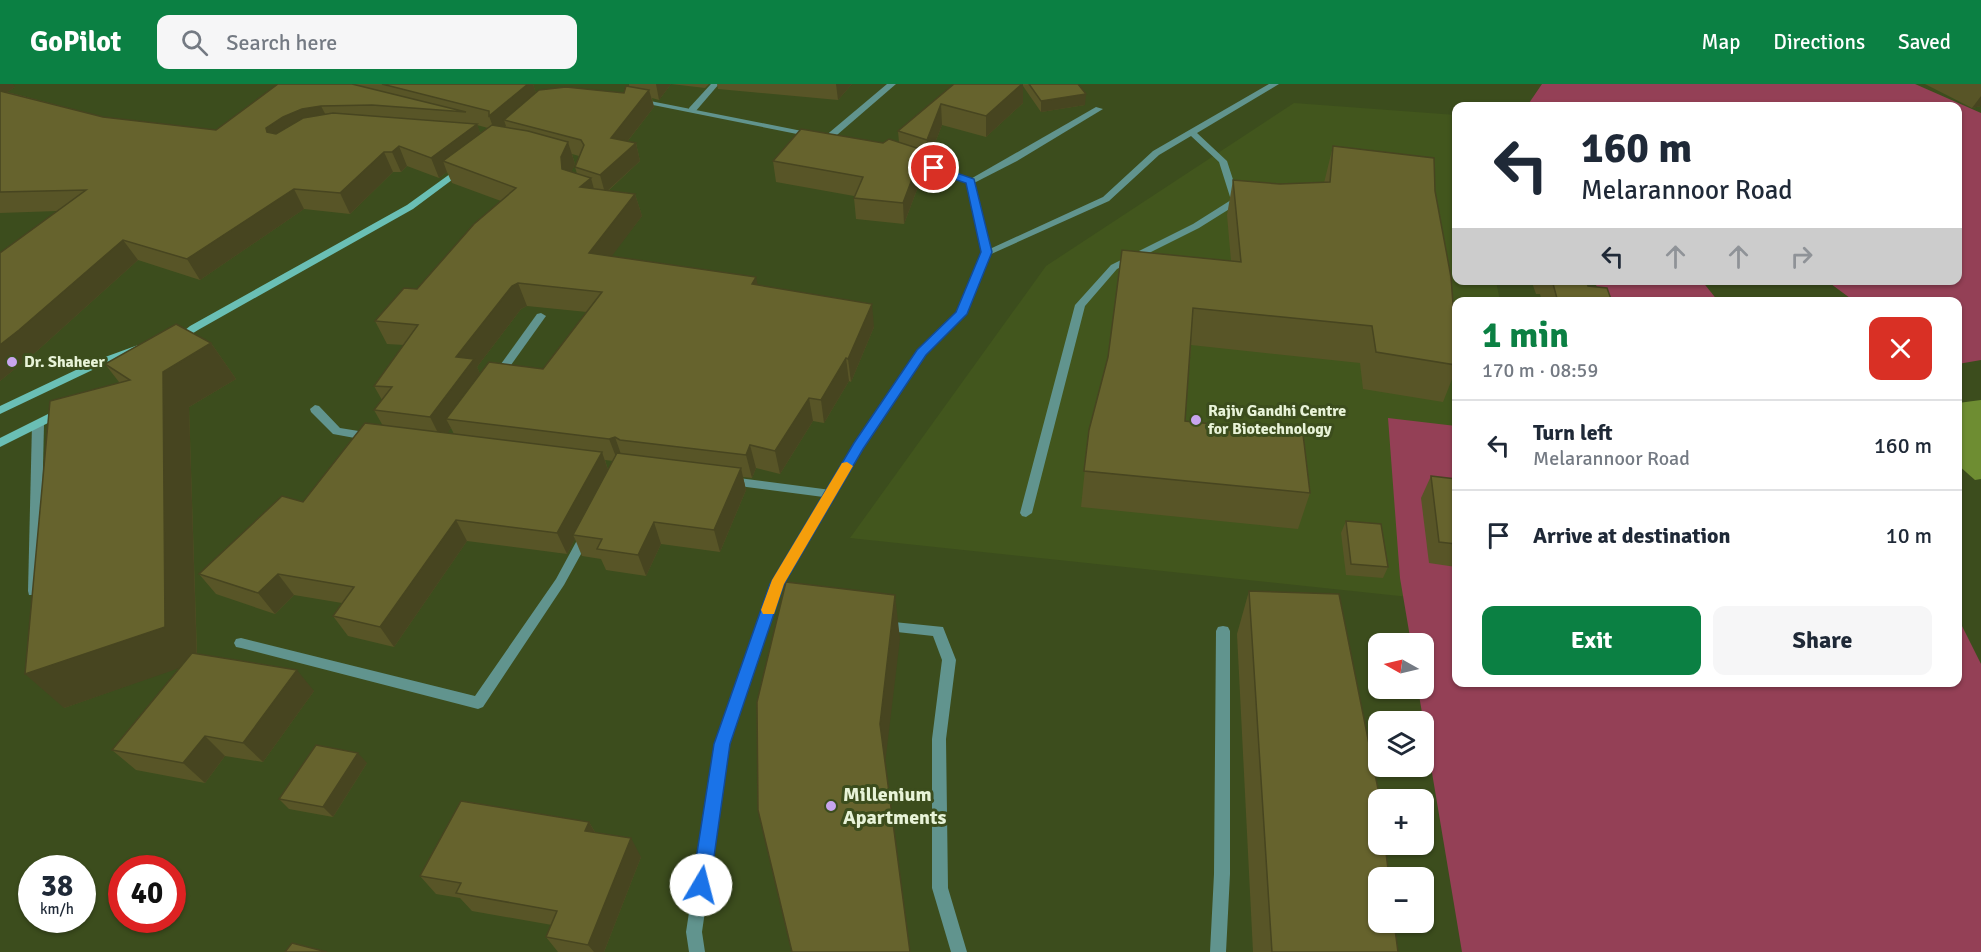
<!DOCTYPE html>
<html lang="en">
<head>
<meta charset="utf-8">
<style>
  :root { --surface:#fff; --page:#f6f6f7; --text:#1f2937; --muted:#747a83; --line:#e0e1e3; --accent:#0b8043 }
  body { margin:0; font-family:Signika,sans-serif; background:var(--page); color:var(--text); height:100vh; display:flex; flex-direction:column; font-size:22px; white-space:nowrap }
  * { box-sizing:border-box; margin:0 }
  p { font-size:20px; color:var(--muted) }
  .icon { flex:none; width:33px; height:33px; fill:none; stroke:currentColor; stroke-width:2; stroke-linecap:round; stroke-linejoin:round }
  .map { position:relative; flex:1; overflow:hidden }
  .panel { position:absolute; left:1452px; top:213px; width:510px; height:390px; display:flex; flex-direction:column; background:var(--surface); border-radius:12px; box-shadow:0 2px 4px #0004 }
  .panel>* { flex:none }
  .banner { position:absolute; left:1452px; top:18px; width:510px; height:183px; border-radius:12px; box-shadow:0 2px 4px #0004; background:#fff; color:var(--text); overflow:hidden }
  .needle { width:39px; rotate:278deg }
  .tools { position:absolute; left:1368px; top:549px; display:grid; gap:12px }
  .tools a { display:grid; place-items:center; width:66px; height:66px; border-radius:12px; background:var(--surface); box-shadow:0 2px 4px #0004; font-size:30px }
  .speed { position:absolute; left:18px; top:771px; display:flex; gap:12px; font-size:30px; font-weight:700; text-align:center }
  .speed>* { display:grid; place-content:center; width:78px; height:78px; border-radius:50%; background:var(--surface); box-shadow:0 2px 4px #0004; line-height:1 }
  .speed small { font-size:15px; font-weight:400 }
  .speed .limit { border:9px solid #d22; background:#fff; color:#111 }
  .pin { position:absolute; display:grid; place-items:center; width:51px; height:51px; color:#fff; margin:-26px; border:3px solid #fff; border-radius:50%; box-shadow:0 2px 6px #0007 }
  .me { position:absolute; width:66px; margin:-33px; rotate:8deg; stroke-linejoin:round; filter:drop-shadow(0 0 4px #0008) }
  .turn { display:flex; align-items:center; gap:21px; height:126px; padding:0 30px; font-size:27px }
  .turn .icon { width:78px; height:78px; stroke-width:2.5 }
  .turn b { display:block; font-size:42px; line-height:51px }
  .lanes { display:flex; align-items:center; height:57px; padding:0 30px; background:#0003; justify-content:center; gap:30px; direction:ltr }
  .lanes .off { opacity:.35 }
  .round { display:grid; place-items:center; flex:none; width:63px; height:63px; border-radius:12px; background:var(--page) }
  .head { display:flex; align-items:center; justify-content:space-between; height:102px; padding:0 30px }
  h1 { font-size:36px; font-weight:700; line-height:45px; color:var(--accent) }
  .cta { display:flex; gap:12px; margin-top:auto; padding:12px 30px }
  .cta a { flex:1; height:69px; border-radius:12px; background:var(--accent); color:#fff; font-size:24px; font-weight:700; line-height:69px; text-align:center }
  .cta a+a { background:var(--page); color:var(--text) }
  ul { padding:0; list-style:none }
  li { display:flex; align-items:center; gap:18px; height:90px; padding:0 30px; border-top:2px solid var(--line) }
  li div { flex:1 }
  li b { display:block; font-size:22px }
  li em { font-style:normal }
  header { display:flex; align-items:center; gap:36px; box-sizing:border-box; height:84px; padding:0 30px; background:var(--accent); color:#fff }
  header strong { font-size:28px }
  nav { display:flex; gap:33px; margin-inline-start:auto; font-size:21px }
  .search { width:420px; height:54px; background:var(--page); display:flex; align-items:center; gap:15px; box-sizing:border-box; padding:0 21px; border-radius:12px; color:var(--muted); font-size:22px }
  .map>svg:first-child { display:block }
  .built { fill:#42561d }
  .green { fill:#944056 }
  .water { fill:#6e8d32 }
  .lines { fill:none; stroke-linecap:round; stroke-linejoin:round }
  .service { fill:#61948e; fill-rule:evenodd }
  .minor { fill:#61948e; fill-rule:evenodd }
  .tertiary { fill:#61948e; fill-rule:evenodd }
  .secondary { fill:#6abfb5; fill-rule:evenodd }
  .wall { fill:#585527; fill-rule:evenodd }
  .shaded-wall { fill:#474520 }
  .building { fill:#66632d; stroke:#474520; stroke-width:1.5 }
  .route { fill:#1a73e8; stroke:#114b97; stroke-width:1.5 }
  .slow { fill:#f59e0b }
  .poi-dot { fill:#c8a5ee; stroke:#3c4d1d; stroke-width:2 }
  .labels { text-anchor:middle; dominant-baseline:central; stroke-width:6; stroke-linejoin:round; paint-order:stroke }
  .poi-label { font-size:16px; font-weight:bold; fill:#e8f3d8; stroke:#3c4d1d; text-anchor:start }
  .near-poi-label { font-size:20px; font-weight:bold; fill:#e8f3d8; stroke:#3c4d1d; text-anchor:start }
</style>
</head>
<body>
<header>
<strong>GoPilot</strong>
<div class="search"><svg class="icon" aria-label="search" viewBox="0 0 24 24"><circle cx="10" cy="10" r="6"/><path d="M15 15l6 6"/></svg>Search here</div>
<nav><a>Map</a><a>Directions</a><a>Saved</a></nav>
</header>
<div class="map">
<svg width="1981" height="868" viewBox="0 0 1981 868">
  <rect width="100%" height="100%" fill="#3c4d1d"/>
  <path class="built" d="M 1294,19 L 1456,31 L 1456,196 L 1496,197 L 1500,217 L 1456,218 L 1456,518 L 850,454 L 1046,182 Z"/>
  <g class="green">
    <path d="M 1542,0 L 1915,0 L 1981,29 L 1981,276 L 1958,280 L 1958,218 L 1854,217 L 1827,197 L 1958,196 L 1958,22 L 1527,22 Z"/>
    <path d="M 1594,197 L 1702,197 L 1718,217 L 1604,217 Z"/>
    <path d="M 1388,334 L 1456,342 L 1456,598 L 1958,598 L 1958,534 L 1981,580 L 1981,868 L 1462,868 L 1418,605 L 1424,604 L 1424,560 L 1411,559 L 1400,494 Z"/>
  </g>
  <path class="water" d="M 1981,316 L 1981,395 L 1975,396 L 1958,381 L 1958,319 Z"/>
  <g class="lines">
    <g class="service">
      <path d="M 1269,0 L 1279,0 L 1197,49 L 1227,77 L 1240,117 L 1239,119 L 1199,144 L 1117,185 L 1085,222 L 1032,429 L 1026,433 L 1022,432 L 1020,429 L 1075,221 L 1111,181 L 1193,140 L 1231,116 L 1219,78 L 1191,52 L 1159,71 L 1109,117 L 989,171 L 983,171 L 981,169 L 1103,113 L 1153,67 Z"/>
      <path d="M 1096,23 L 1103,25 L 1017,77 L 974,99 L 967,97 Z"/>
      <path d="M 884,537 L 943,543 L 956,576 L 946,655 L 948,804 L 967,868 L 951,868 L 932,804 L 932,655 L 942,576 L 933,552 L 879,546 L 877,542 L 879,538 Z"/>
      <path d="M 1223,542 L 1228,543 L 1230,547 L 1230,790 L 1226,868 L 1210,868 L 1214,790 L 1216,547 L 1218,543 Z"/>
    </g>
    <g class="minor">
      <path d="M 711,0 L 719,0 L 695,28 L 689,28 L 689,24 Z"/>
      <path d="M 887,0 L 896,0 L 830,57 L 824,57 L 824,53 Z"/>
      <path d="M 541,229 L 546,232 L 501,295 L 493,295 L 492,293 L 493,291 L 537,230 Z"/>
      <path d="M 315,321 L 319,322 L 340,344 L 371,349 L 377,353 L 371,357 L 333,350 L 311,328 L 310,325 Z"/>
      <path d="M 38,336 L 44,340 L 40,507 L 39,511 L 29,511 L 28,507 L 32,340 Z"/>
      <path d="M 731,393 L 831,406 L 837,410 L 831,414 L 731,401 L 725,397 Z"/>
      <path d="M 586,445 L 590,447 L 592,450 L 564,501 L 483,623 L 478,625 L 241,564 L 236,563 L 234,559 L 236,555 L 241,554 L 475,612 L 556,495 L 582,447 Z"/>
    </g>
    <g class="tertiary">
      <path d="M 635,14 L 812,49 L 816,51 L 812,53 L 638,18 L 634,16 Z"/>
      <path d="M 908,74 L 914,74 L 974,95 L 991,169 L 966,229 L 926,271 L 863,365 L 783,501 L 729,660 L 702,848 L 705,868 L 689,868 L 686,848 L 715,660 L 771,500 L 855,359 L 918,267 L 957,228 L 981,169 L 967,98 L 908,78 Z"/>
    </g>
    <g class="secondary">
      <path d="M 461,82 L 465,85 L 464,87 L 413,125 L 198,246 L 179,258 L 174,255 L 190,242 L 407,121 Z"/>
      <path d="M 138,261 L 143,264 L 142,266 L 105,280 L 0,330 L 0,322 L 97,276 Z"/>
      <path d="M 62,323 L 66,324 L 67,327 L 66,330 L 0,363 L 0,354 Z"/>
    </g>
  </g>
  <g class="wall">
    <path d="M 0,0 L 15,3 L 7,8 L 103,33 L 216,46 L 278,0 L 533,0 L 536,9 L 624,9 L 629,2 L 629,0 L 709,0 L 705,4 L 671,0 L 659,16 L 652,14 L 654,23 L 627,58 L 636,59 L 640,77 L 608,107 L 635,110 L 642,132 L 611,172 L 758,201 L 874,243 L 851,298 L 849,297 L 824,339 L 813,337 L 780,390 L 756,384 L 752,394 L 743,393 L 746,406 L 720,468 L 661,460 L 646,492 L 606,486 L 601,475 L 582,472 L 575,455 L 567,470 L 467,457 L 394,563 L 348,552 L 333,532 L 342,519 L 294,511 L 275,530 L 216,510 L 199,490 L 303,418 L 383,342 L 374,326 L 382,316 L 374,302 L 404,261 L 387,260 L 375,237 L 417,205 L 501,117 L 452,99 L 447,88 L 439,94 L 407,82 L 401,88 L 393,88 L 350,130 L 304,125 L 200,196 L 138,176 L 37,267 L 0,297 L 0,169 L 57,127 L 0,129 ZM 477,41 L 488,44 L 480,49 ZM 572,70 L 579,72 L 575,83 L 577,90 L 571,88 L 575,80 ZM 527,222 L 587,228 L 543,285 L 480,290 L 477,283 L 521,225 ZM 451,344 L 454,350 L 447,349 ZM 605,376 L 613,377 L 608,386 Z"/>
    <path d="M 717,0 L 852,0 L 838,16 L 718,5 Z"/>
    <path d="M 954,0 L 1078,0 L 1085,21 L 1041,28 L 1023,2 L 1023,19 L 986,53 L 942,41 L 928,77 L 924,76 L 924,87 L 904,140 L 856,135 L 854,114 L 854,112 L 776,98 L 773,77 L 883,59 L 899,58 L 898,47 Z"/>
    <path d="M 1925,0 L 1981,0 L 1981,22 L 1972,24 Z"/>
    <path d="M 1333,62 L 1435,107 L 1456,260 L 1456,285 L 1443,318 L 1363,305 L 1360,279 L 1191,261 L 1185,337 L 1310,409 L 1298,445 L 1081,423 L 1089,346 L 1231,177 L 1227,131 L 1233,96 L 1280,100 L 1324,99 Z"/>
    <path d="M 1531,196 L 1586,196 L 1588,202 L 1612,218 L 1542,218 L 1540,210 L 1536,210 Z"/>
    <path d="M 211,259 L 236,295 L 189,323 L 197,570 L 314,607 L 263,678 L 225,672 L 205,699 L 136,686 L 112,666 L 180,583 L 64,624 L 119,298 L 105,280 Z"/>
    <path d="M 1431,392 L 1456,395 L 1456,483 L 1429,479 L 1421,414 Z"/>
    <path d="M 1346,437 L 1388,483 L 1383,494 L 1346,491 L 1341,449 Z"/>
    <path d="M 1249,507 L 1398,868 L 1253,868 L 1237,550 Z"/>
    <path d="M 367,679 L 333,733 L 289,725 L 279,715 Z"/>
    <path d="M 589,738 L 595,748 L 641,773 L 604,868 L 558,868 L 546,853 L 552,841 L 472,827 L 460,814 L 436,810 L 420,792 Z"/>
  </g>
  <g class="shaded-wall">
    <path d="M 0,0 L 13,0 L 15,3 L 0,13 Z"/>
    <path d="M 528,0 L 533,0 L 538,15 L 504,36 L 506,42 L 496,51 L 489,32 Z"/>
    <path d="M 656,0 L 671,0 L 659,16 Z"/>
    <path d="M 836,0 L 852,0 L 838,16 Z"/>
    <path d="M 1022,0 L 1023,0 L 1023,19 L 986,53 L 986,32 Z"/>
    <path d="M 649,6 L 654,23 L 616,72 L 611,54 Z"/>
    <path d="M 1086,10 L 1085,21 L 1041,28 L 1041,17 Z"/>
    <path d="M 1981,12 L 1981,22 L 1972,24 Z"/>
    <path d="M 941,20 L 942,41 L 928,77 L 927,56 Z"/>
    <path d="M 321,22 L 331,41 L 293,52 L 267,48 L 266,44 L 283,33 L 302,25 Z"/>
    <path d="M 477,40 L 484,60 L 443,77 L 447,88 L 439,94 L 431,74 Z"/>
    <path d="M 568,58 L 575,80 L 568,95 L 562,85 L 561,73 Z"/>
    <path d="M 636,59 L 640,77 L 605,109 L 600,91 Z"/>
    <path d="M 399,62 L 407,82 L 401,88 L 392,68 Z"/>
    <path d="M 923,66 L 924,87 L 904,140 L 903,119 Z"/>
    <path d="M 384,68 L 393,88 L 350,130 L 340,109 Z"/>
    <path d="M 591,94 L 597,116 L 580,103 Z"/>
    <path d="M 294,105 L 304,125 L 200,196 L 187,175 Z"/>
    <path d="M 635,110 L 642,132 L 597,192 L 589,169 Z"/>
    <path d="M 123,156 L 138,176 L 37,267 L 0,297 L 0,261 Z"/>
    <path d="M 756,193 L 761,216 L 752,200 Z"/>
    <path d="M 518,199 L 527,222 L 521,225 L 477,283 L 484,299 L 446,335 L 451,344 L 442,357 L 430,333 L 456,273 L 512,202 Z"/>
    <path d="M 872,220 L 874,243 L 851,298 L 848,275 Z"/>
    <path d="M 211,259 L 236,295 L 189,323 L 197,578 L 64,624 L 25,590 L 163,288 Z"/>
    <path d="M 846,274 L 849,297 L 824,339 L 821,316 Z"/>
    <path d="M 809,314 L 813,337 L 780,390 L 775,367 Z"/>
    <path d="M 615,353 L 623,376 L 618,378 L 609,355 Z"/>
    <path d="M 750,361 L 756,384 L 752,394 L 746,371 Z"/>
    <path d="M 602,368 L 609,389 L 573,451 L 575,455 L 567,470 L 557,449 Z"/>
    <path d="M 741,384 L 746,406 L 720,468 L 714,446 Z"/>
    <path d="M 456,436 L 467,457 L 394,563 L 380,543 Z"/>
    <path d="M 654,438 L 661,460 L 646,492 L 638,471 Z"/>
    <path d="M 278,490 L 294,511 L 275,530 L 258,509 Z"/>
    <path d="M 895,511 L 900,555 L 885,680 L 910,868 L 880,640 Z"/>
    <path d="M 297,586 L 314,607 L 263,678 L 243,659 Z"/>
    <path d="M 205,652 L 225,672 L 205,699 L 183,679 Z"/>
    <path d="M 358,669 L 367,679 L 333,733 L 323,723 Z"/>
    <path d="M 589,738 L 600,757 L 585,747 Z"/>
    <path d="M 631,754 L 641,773 L 604,868 L 594,868 L 588,861 Z"/>
  </g>
  <g class="building">
    <path d="M 278,0 L 352,0 L 466,28 L 372,21 L 321,22 L 302,25 L 283,33 L 266,44 L 267,48 L 276,50 L 303,34 L 333,29 L 477,40 L 431,74 L 399,62 L 392,68 L 384,68 L 340,109 L 294,105 L 187,175 L 123,156 L 19,246 L 0,261 L 0,169 L 86,106 L 0,108 L 0,7 L 103,33 L 216,46 Z"/>
    <path d="M 382,0 L 528,0 L 489,32 L 489,27 Z"/>
    <path d="M 954,0 L 1022,0 L 986,32 L 941,20 L 927,56 L 898,47 Z"/>
    <path d="M 1029,0 L 1078,0 L 1086,10 L 1041,17 Z"/>
    <path d="M 626,2 L 649,6 L 611,54 L 636,59 L 600,91 L 575,83 L 584,61 L 581,56 L 504,36 L 539,6 L 566,3 L 624,9 Z"/>
    <path d="M 492,41 L 528,47 L 568,58 L 561,73 L 562,85 L 591,94 L 580,103 L 635,110 L 589,169 L 756,193 L 752,200 L 872,220 L 848,275 L 846,274 L 821,316 L 809,314 L 775,367 L 750,361 L 746,371 L 620,356 L 615,353 L 609,355 L 446,335 L 489,278 L 543,285 L 602,208 L 518,199 L 512,202 L 456,273 L 474,275 L 430,333 L 374,326 L 392,303 L 374,302 L 418,241 L 375,237 L 404,204 L 417,205 L 474,140 L 516,104 L 443,77 Z"/>
    <path d="M 801,45 L 883,59 L 889,55 L 923,66 L 903,119 L 854,114 L 863,93 L 773,77 Z"/>
    <path d="M 1333,62 L 1434,74 L 1435,107 L 1451,193 L 1456,260 L 1456,281 L 1376,268 L 1372,242 L 1193,224 L 1185,337 L 1303,350 L 1310,409 L 1084,387 L 1089,346 L 1108,273 L 1122,166 L 1241,178 L 1233,96 L 1280,100 L 1330,98 Z"/>
    <path d="M 1552,196 L 1586,196 L 1588,202 L 1607,204 L 1612,218 L 1558,218 Z"/>
    <path d="M 176,240 L 211,259 L 163,288 L 165,543 L 25,590 L 50,317 L 130,296 L 105,280 Z"/>
    <path d="M 365,339 L 602,368 L 557,449 L 456,436 L 380,543 L 333,532 L 354,503 L 278,490 L 258,509 L 199,490 L 282,412 L 303,418 Z"/>
    <path d="M 617,369 L 741,384 L 714,446 L 654,438 L 638,471 L 597,465 L 602,455 L 573,451 Z"/>
    <path d="M 1431,392 L 1456,395 L 1456,460 L 1439,458 Z"/>
    <path d="M 1346,437 L 1381,440 L 1388,483 L 1351,480 Z"/>
    <path d="M 786,498 L 895,511 L 880,640 L 910,868 L 792,868 L 758,726 L 757,618 Z"/>
    <path d="M 1249,507 L 1339,510 L 1379,710 L 1378,760 L 1385,760 L 1389,794 L 1378,794 L 1378,838 L 1394,838 L 1398,868 L 1272,868 Z"/>
    <path d="M 192,569 L 297,586 L 243,659 L 205,652 L 183,679 L 112,666 Z"/>
    <path d="M 316,661 L 358,669 L 323,723 L 279,715 Z"/>
    <path d="M 461,717 L 589,738 L 585,747 L 631,754 L 588,861 L 546,853 L 557,827 L 456,809 L 461,799 L 420,792 Z"/>
    <path d="M 292,859 L 327,868 L 285,868 Z"/>
  </g>
  <path class="route" d="M 930,82 L 937,82 L 974,95 L 992,168 L 967,230 L 926,271 L 863,365 L 784,500 L 730,660 L 710,801 L 708,807 L 701,809 L 695,807 L 692,801 L 714,660 L 770,500 L 854,359 L 917,266 L 956,228 L 981,168 L 966,99 L 930,87 Z"/>
  <path class="slow" d="M 847,378 L 853,382 L 784,500 L 774,530 L 763,530 L 761,526 L 772,496 L 842,379 Z"/>
  <g class="poi-dot">
    <circle cx="12" cy="278" r="6"/>
    <circle cx="1196" cy="336" r="6"/>
    <circle cx="831" cy="722" r="6"/>
  </g>
  <g class="labels">
    <g class="poi-label">
      <text x="24" y="278">Dr. Shaheer</text>
      <text x="1208" y="327">Rajiv Gandhi Centre<tspan x="1208" dy="18">for Biotechnology</tspan></text>
    </g>
    <g class="near-poi-label">
      <text x="843" y="710">Millenium<tspan x="843" dy="23">Apartments</tspan></text>
    </g>
  </g>
</svg>
<div class="tools">
<a><svg class="needle" viewBox="-14 -14 28 28"><path d="M0-13l5 13h-10z" fill="#e53935"/><path d="M0 13l5-13h-10z" fill="#747a83"/></svg></a>
<a><svg class="icon" aria-label="layers" viewBox="0 0 24 24"><path d="M12 4l9 5-9 5-9-5zM3 14l9 5 9-5"/></svg></a>
<a>+</a>
<a>−</a>
</div>
<div class="speed"><div>38<small>km/h</small></div><div class="limit">40</div></div>
<div class="pin" style="left:934px;top:84px;background:#d93025"><svg class="icon" aria-label="arrive" viewBox="0 0 24 24"><path d="M6 21V4h12l-3 4 3 4H6"/></svg></div>
<svg class="me" style="left:701px;top:801px" viewBox="-20 -20 40 40"><circle r="19" fill="#fff"/><path d="M0-13L10 11 0 6-10 11z" fill="#1a73e8"/></svg>
<div class="banner">
<div class="turn"><svg class="icon" aria-label="left" viewBox="0 0 24 24"><path d="M17 20v-9H6M10 6l-5 5 5 5"/></svg><div><b>160 m</b>Melarannoor Road</div></div>
<div class="lanes"><svg class="icon" aria-label="left" viewBox="0 0 24 24"><path d="M17 20v-9H6M10 6l-5 5 5 5"/></svg><svg class="icon off" aria-label="ahead" viewBox="0 0 24 24"><path d="M12 20V5M6 11l6-6 6 6"/></svg><svg class="icon off" aria-label="ahead" viewBox="0 0 24 24"><path d="M12 20V5M6 11l6-6 6 6"/></svg><svg class="icon off" aria-label="right" viewBox="0 0 24 24"><path d="M7 20v-9h11M14 6l5 5-5 5"/></svg></div>
</div>
<section class="panel">
<div class="head"><div><h1>1 min</h1><p>170 m · 08:59</p></div><a class="round" style="background:#d93025;color:#fff"><svg class="icon" aria-label="close" viewBox="0 0 24 24"><path d="M6 6l12 12M18 6L6 18"/></svg></a></div>
<ul>
<li><svg class="icon" aria-label="left" viewBox="0 0 24 24"><path d="M17 20v-9H6M10 6l-5 5 5 5"/></svg><div><b>Turn left</b><p>Melarannoor Road</p></div><em>160 m</em></li>
<li><svg class="icon" aria-label="arrive" viewBox="0 0 24 24"><path d="M6 21V4h12l-3 4 3 4H6"/></svg><div><b>Arrive at destination</b></div><em>10 m</em></li>
</ul>
<div class="cta"><a>Exit</a><a>Share</a></div>
</section>
</div>
</body>
</html>
